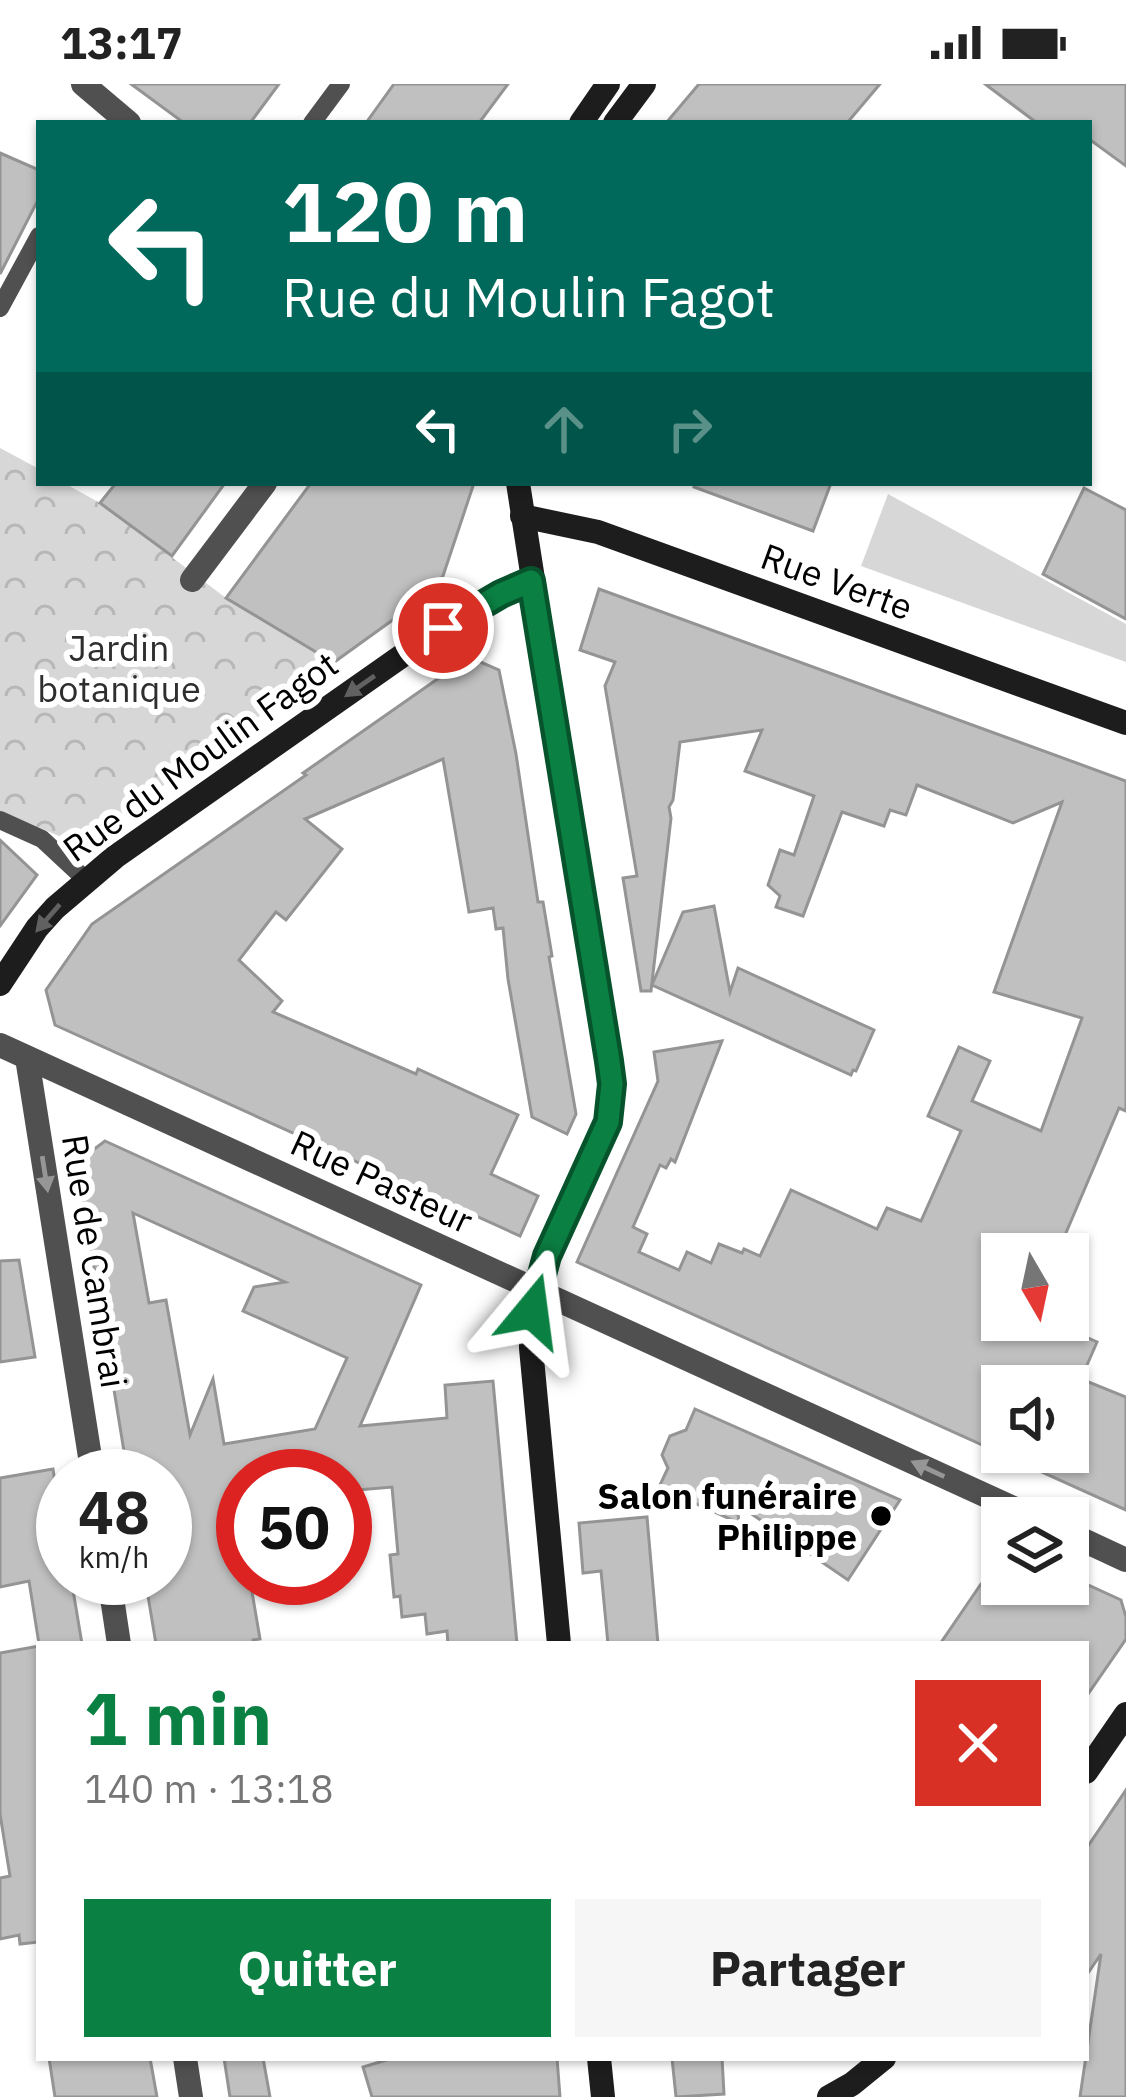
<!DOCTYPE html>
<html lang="fr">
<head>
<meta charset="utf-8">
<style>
  :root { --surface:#fff; --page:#f6f6f6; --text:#222; --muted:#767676; --accent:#0b8043 }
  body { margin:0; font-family:"IBM Plex Sans",sans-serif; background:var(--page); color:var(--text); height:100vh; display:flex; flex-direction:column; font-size:45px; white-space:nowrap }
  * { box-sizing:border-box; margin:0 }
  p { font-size:39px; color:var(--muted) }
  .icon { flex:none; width:66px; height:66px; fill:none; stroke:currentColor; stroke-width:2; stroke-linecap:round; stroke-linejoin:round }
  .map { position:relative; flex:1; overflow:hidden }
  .sheet { position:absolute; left:36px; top:1557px; width:1053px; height:420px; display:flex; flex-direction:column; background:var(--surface); border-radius:0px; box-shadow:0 3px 9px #0004 }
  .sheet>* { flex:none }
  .hud { position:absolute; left:36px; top:36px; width:1056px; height:366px; border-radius:0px; box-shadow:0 3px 9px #0004; background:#00695c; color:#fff; overflow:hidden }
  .needle { width:78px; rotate:171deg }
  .fabs { position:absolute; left:981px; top:1149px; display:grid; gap:24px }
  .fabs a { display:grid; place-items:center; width:108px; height:108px; border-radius:0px; background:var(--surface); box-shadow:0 3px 9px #0004; font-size:60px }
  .speed { position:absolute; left:36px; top:1365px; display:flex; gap:24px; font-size:60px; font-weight:700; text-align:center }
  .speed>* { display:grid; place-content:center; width:156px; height:156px; border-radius:50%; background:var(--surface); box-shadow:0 3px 9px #0004; line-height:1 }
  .speed small { font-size:30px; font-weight:400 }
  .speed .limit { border:18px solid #d22; background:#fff; color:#111 }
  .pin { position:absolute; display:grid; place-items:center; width:102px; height:102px; color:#fff; margin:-51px; border:6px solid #fff; border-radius:50%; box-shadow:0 3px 12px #0007 }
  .me { position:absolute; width:132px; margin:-66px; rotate:16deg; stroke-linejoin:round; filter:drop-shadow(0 0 9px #0008) }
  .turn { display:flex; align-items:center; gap:42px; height:252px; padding:0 48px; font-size:54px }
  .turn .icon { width:156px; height:156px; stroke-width:2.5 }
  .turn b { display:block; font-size:84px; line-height:102px }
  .lanes { display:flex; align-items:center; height:114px; padding:0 48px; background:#0003; justify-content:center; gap:60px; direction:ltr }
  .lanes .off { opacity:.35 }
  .round { display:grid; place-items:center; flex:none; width:126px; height:126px; border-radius:0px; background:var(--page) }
  .headline { display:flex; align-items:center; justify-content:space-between; height:204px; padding:0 48px }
  h1 { font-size:72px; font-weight:700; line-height:90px; color:var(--accent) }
  .cta { display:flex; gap:24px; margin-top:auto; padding:24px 48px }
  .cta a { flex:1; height:138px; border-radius:0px; background:var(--accent); color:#fff; font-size:48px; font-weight:700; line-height:138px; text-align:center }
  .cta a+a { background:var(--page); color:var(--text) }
  .status { display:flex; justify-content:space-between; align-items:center; height:84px; padding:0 60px; background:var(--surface); direction:ltr }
  .status svg { height:33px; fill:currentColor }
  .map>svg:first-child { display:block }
  .green { fill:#d7d7d7 }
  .park { fill:url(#park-crowns) }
  .building { fill:#c0c0c0; stroke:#949494; stroke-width:3; fill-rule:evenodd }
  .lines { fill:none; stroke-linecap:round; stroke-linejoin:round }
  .lane { stroke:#505050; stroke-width:18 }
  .street { stroke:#505050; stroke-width:24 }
  .secondary { stroke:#1d1d1d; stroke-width:24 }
  .oneway { fill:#616161 }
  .oneway2 { fill:#969696 }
  .route-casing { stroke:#07532c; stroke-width:30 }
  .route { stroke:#0b8043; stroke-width:21 }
  .poi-dot { fill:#000; stroke:#fff; stroke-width:4.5 }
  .labels { text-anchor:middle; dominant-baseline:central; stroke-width:12; stroke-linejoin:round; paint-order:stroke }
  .street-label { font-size:36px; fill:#000; stroke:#fff }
  .park-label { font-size:36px; fill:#2e2e2e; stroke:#fff }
  .poi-label { font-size:36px; font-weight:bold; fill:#000; stroke:#fff; text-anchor:end }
</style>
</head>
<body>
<div class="status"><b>13:17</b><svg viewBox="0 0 49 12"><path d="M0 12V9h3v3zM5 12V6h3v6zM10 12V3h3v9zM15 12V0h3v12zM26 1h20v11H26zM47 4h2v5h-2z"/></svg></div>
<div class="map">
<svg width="1126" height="2013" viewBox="0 0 1126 2013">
  <defs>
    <pattern id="park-crowns" width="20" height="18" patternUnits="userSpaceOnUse" patternTransform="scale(3)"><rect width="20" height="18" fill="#d7d7d7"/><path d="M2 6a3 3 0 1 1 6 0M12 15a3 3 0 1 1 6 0" fill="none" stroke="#b7b7b7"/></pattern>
  </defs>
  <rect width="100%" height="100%" fill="#fff"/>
  <path class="green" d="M 888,410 L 1126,540 L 1126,578 L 861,482 Z"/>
  <path class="park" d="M 0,364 L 39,385 L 39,399 L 64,399 L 100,419 L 226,514 L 316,568 L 326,584 L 96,750 L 59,752 L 0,727 Z"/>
  <g class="building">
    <path d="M 131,0 L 279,0 L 250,39 L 184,39 Z"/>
    <path d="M 394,0 L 508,0 L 479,39 L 366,39 Z"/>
    <path d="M 699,0 L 880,0 L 847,39 L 666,39 Z"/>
    <path d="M 985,0 L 1126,0 L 1126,82 L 1089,55 L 1089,39 L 1037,39 Z"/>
    <path d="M 0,69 L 39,86 L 39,114 L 0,190 Z"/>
    <path d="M 116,399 L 225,399 L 172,472 L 100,419 Z"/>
    <path d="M 311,399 L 474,399 L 443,492 L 419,517 L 326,584 L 316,568 L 226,514 Z"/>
    <path d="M 695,399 L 831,399 L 813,447 L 694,403 Z"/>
    <path d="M 1084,404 L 1126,426 L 1126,535 L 1043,490 Z"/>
    <path d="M 599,505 L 1126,697 L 1126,1027 L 1119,1024 L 1057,1170 L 1002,1170 L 1002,1236 L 1048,1236 L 1097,1258 L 1081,1295 L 1126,1313 L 1126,1426 L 577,1178 L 658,997 L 654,968 L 722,957 L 675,1078 L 671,1075 L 666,1084 L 660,1081 L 633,1143 L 647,1150 L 639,1168 L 679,1186 L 687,1168 L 711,1179 L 719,1160 L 742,1169 L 744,1165 L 760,1172 L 791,1106 L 877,1145 L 887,1124 L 921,1137 L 961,1047 L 928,1032 L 959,963 L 990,977 L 972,1017 L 1041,1047 L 1082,934 L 994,908 L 1062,718 L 1013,739 L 917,701 L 906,731 L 890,726 L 884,742 L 842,728 L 803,832 L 776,823 L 780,812 L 768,801 L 780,766 L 794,771 L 814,712 L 745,687 L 762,646 L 680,658 L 673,716 L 669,723 L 671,734 L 651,907 L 641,907 L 623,794 L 637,792 L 605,602 L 615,578 L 580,566 ZM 1002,1302 L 1068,1302 L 1068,1368 L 1002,1368 Z"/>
    <path d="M 469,573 L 499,586 L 516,670 L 538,818 L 543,818 L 552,872 L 549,873 L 576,1030 L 567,1050 L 532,1033 L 508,895 L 503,844 L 496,845 L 493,824 L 469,828 L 443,675 L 305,735 L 342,765 L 286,836 L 276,828 L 239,876 L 282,917 L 273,928 L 416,990 L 418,985 L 518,1031 L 491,1090 L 538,1112 L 520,1152 L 55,941 L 46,906 L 92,840 L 306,691 L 303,689 Z"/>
    <path d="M 0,756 L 37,791 L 0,842 Z"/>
    <path d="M 714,822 L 730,908 L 738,884 L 874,946 L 856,987 L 853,986 L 851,991 L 652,901 L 683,828 Z"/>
    <path d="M 105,1057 L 421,1201 L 360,1342 L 447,1334 L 445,1301 L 493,1297 L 517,1560 L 448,1560 L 447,1547 L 427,1550 L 425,1530 L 402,1533 L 400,1512 L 394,1513 L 390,1471 L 398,1470 L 392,1403 L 345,1407 L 345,1392 L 243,1392 L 243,1413 L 233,1414 L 243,1494 L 246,1494 L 248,1502 L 251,1502 L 260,1555 L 253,1556 L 253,1560 L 156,1560 L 145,1494 L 165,1494 L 165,1392 L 128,1392 L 77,1078 ZM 133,1129 L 285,1198 L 254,1203 L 243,1227 L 347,1274 L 315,1345 L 224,1360 L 213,1295 L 190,1351 L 166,1216 L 149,1219 Z"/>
    <path d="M 19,1176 L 35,1273 L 0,1278 L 0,1177 Z"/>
    <path d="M 695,1325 L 900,1416 L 848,1496 L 737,1420 L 739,1439 L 659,1403 L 668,1384 L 662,1371 L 670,1352 L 686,1346 Z"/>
    <path d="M 53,1385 L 63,1449 L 63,1494 L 71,1494 L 82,1560 L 39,1560 L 29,1497 L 0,1503 L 0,1394 Z"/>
    <path d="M 647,1433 L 658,1560 L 608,1560 L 601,1487 L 583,1489 L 579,1439 Z"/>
    <path d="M 981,1500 L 1086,1500 L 1121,1516 L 1126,1533 L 1126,1555 L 1086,1613 L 1086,1560 L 940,1560 Z"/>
    <path d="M 39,1562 L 39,1858 L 20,1860 L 19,1851 L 0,1855 L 0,1794 L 10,1792 L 0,1730 L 0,1569 Z"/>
    <path d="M 1126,1706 L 1126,2013 L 1080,2013 L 1101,1870 L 1086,1892 L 1086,1765 Z"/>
    <path d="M 49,1974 L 150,1974 L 157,2013 L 55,2013 Z"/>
    <path d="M 224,1974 L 263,1974 L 270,2013 L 230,2013 Z"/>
    <path d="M 393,1974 L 557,1974 L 560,2013 L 372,2013 L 363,1983 Z"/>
    <path d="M 672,1974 L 722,1974 L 724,2010 L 676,2013 Z"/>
  </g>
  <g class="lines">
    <g class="lane">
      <path d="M 312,39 L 341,0"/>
      <path d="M 0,224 L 39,152"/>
      <path d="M 0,736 L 42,755 L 86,796"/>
    </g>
    <g class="street">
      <path d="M 83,0 L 129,39"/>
      <path d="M 192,496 L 265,399"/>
      <path d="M 0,961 L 1035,1434"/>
      <path d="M 27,974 L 93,1392"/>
      <path d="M 1068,1449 L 1126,1476"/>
      <path d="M 109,1494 L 119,1560"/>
      <path d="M 185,1974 L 191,2013"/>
    </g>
    <g class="secondary">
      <path d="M 581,39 L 608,0"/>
      <path d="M 615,39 L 644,0"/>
      <path d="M 518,399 L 612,1000 C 611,1038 598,1062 582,1097 C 557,1152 530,1202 531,1264 L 559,1560"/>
      <path d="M 522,432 L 598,448 L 1126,639"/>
      <path d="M 0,900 L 37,844 L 55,824 L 115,773 L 416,562 L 471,526 L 531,497"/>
      <path d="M 1086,1688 L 1126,1630"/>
      <path d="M 599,1974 L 603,2013"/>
      <path d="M 829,2013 L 852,2000 L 884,1974"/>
    </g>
  </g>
  <defs><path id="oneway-solid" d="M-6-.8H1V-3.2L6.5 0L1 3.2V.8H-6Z" transform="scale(3)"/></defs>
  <g class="oneway">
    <use href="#oneway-solid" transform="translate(360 602) rotate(145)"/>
    <use href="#oneway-solid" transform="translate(48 834) rotate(131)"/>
  </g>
  <g class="oneway2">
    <use href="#oneway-solid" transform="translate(45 1090) rotate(81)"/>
    <use href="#oneway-solid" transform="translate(928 1385) rotate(-155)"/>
  </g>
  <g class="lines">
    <g class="route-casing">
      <path id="route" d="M 443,544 L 501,510 L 531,497 L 609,977 L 612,1000 L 608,1038 L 547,1172 L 532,1227"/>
    </g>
    <use href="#route" class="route"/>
  </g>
  <circle class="poi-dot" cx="881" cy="1432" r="12"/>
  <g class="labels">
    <g class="street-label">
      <text transform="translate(837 497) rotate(20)">Rue Verte</text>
      <text transform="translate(200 672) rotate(-36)">Rue du Moulin Fagot</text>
      <text transform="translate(382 1097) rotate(25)">Rue Pasteur</text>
      <text transform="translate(95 1177) rotate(81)">Rue de Cambrai</text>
    </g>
    <g class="park-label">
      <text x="119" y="563">Jardin<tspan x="119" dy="41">botanique</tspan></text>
    </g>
    <g class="poi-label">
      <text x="857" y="1411">Salon funéraire<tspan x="857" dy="41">Philippe</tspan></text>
    </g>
  </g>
</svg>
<div class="fabs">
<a><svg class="needle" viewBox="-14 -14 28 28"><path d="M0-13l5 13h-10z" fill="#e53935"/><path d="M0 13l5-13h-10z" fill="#767676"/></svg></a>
<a><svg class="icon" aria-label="sound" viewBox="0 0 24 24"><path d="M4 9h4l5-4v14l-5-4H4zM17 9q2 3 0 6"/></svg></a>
<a><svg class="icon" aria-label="layers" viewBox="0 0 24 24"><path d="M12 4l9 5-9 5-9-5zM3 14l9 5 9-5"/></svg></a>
</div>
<div class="speed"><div>48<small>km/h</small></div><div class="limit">50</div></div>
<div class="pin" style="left:443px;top:544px;background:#d93025"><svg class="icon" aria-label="arrive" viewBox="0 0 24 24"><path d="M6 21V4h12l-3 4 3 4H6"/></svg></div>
<svg class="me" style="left:532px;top:1227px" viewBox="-20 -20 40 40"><path d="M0-17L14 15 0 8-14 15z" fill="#0b8043" stroke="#fff" stroke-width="4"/></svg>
<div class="hud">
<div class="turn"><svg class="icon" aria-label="left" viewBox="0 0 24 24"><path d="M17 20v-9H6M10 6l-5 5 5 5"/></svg><div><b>120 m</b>Rue du Moulin Fagot</div></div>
<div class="lanes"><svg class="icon" aria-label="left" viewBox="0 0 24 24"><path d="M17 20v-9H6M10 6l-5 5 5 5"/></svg><svg class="icon off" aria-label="ahead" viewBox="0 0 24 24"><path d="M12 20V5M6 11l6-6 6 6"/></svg><svg class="icon off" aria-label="right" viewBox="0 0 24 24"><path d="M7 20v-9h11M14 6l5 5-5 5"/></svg></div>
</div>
<section class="sheet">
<div class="headline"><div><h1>1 min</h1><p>140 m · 13:18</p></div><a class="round" style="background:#d93025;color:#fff"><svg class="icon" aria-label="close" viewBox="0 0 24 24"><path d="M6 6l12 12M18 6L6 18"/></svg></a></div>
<div class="cta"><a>Quitter</a><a>Partager</a></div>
</section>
</div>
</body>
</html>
